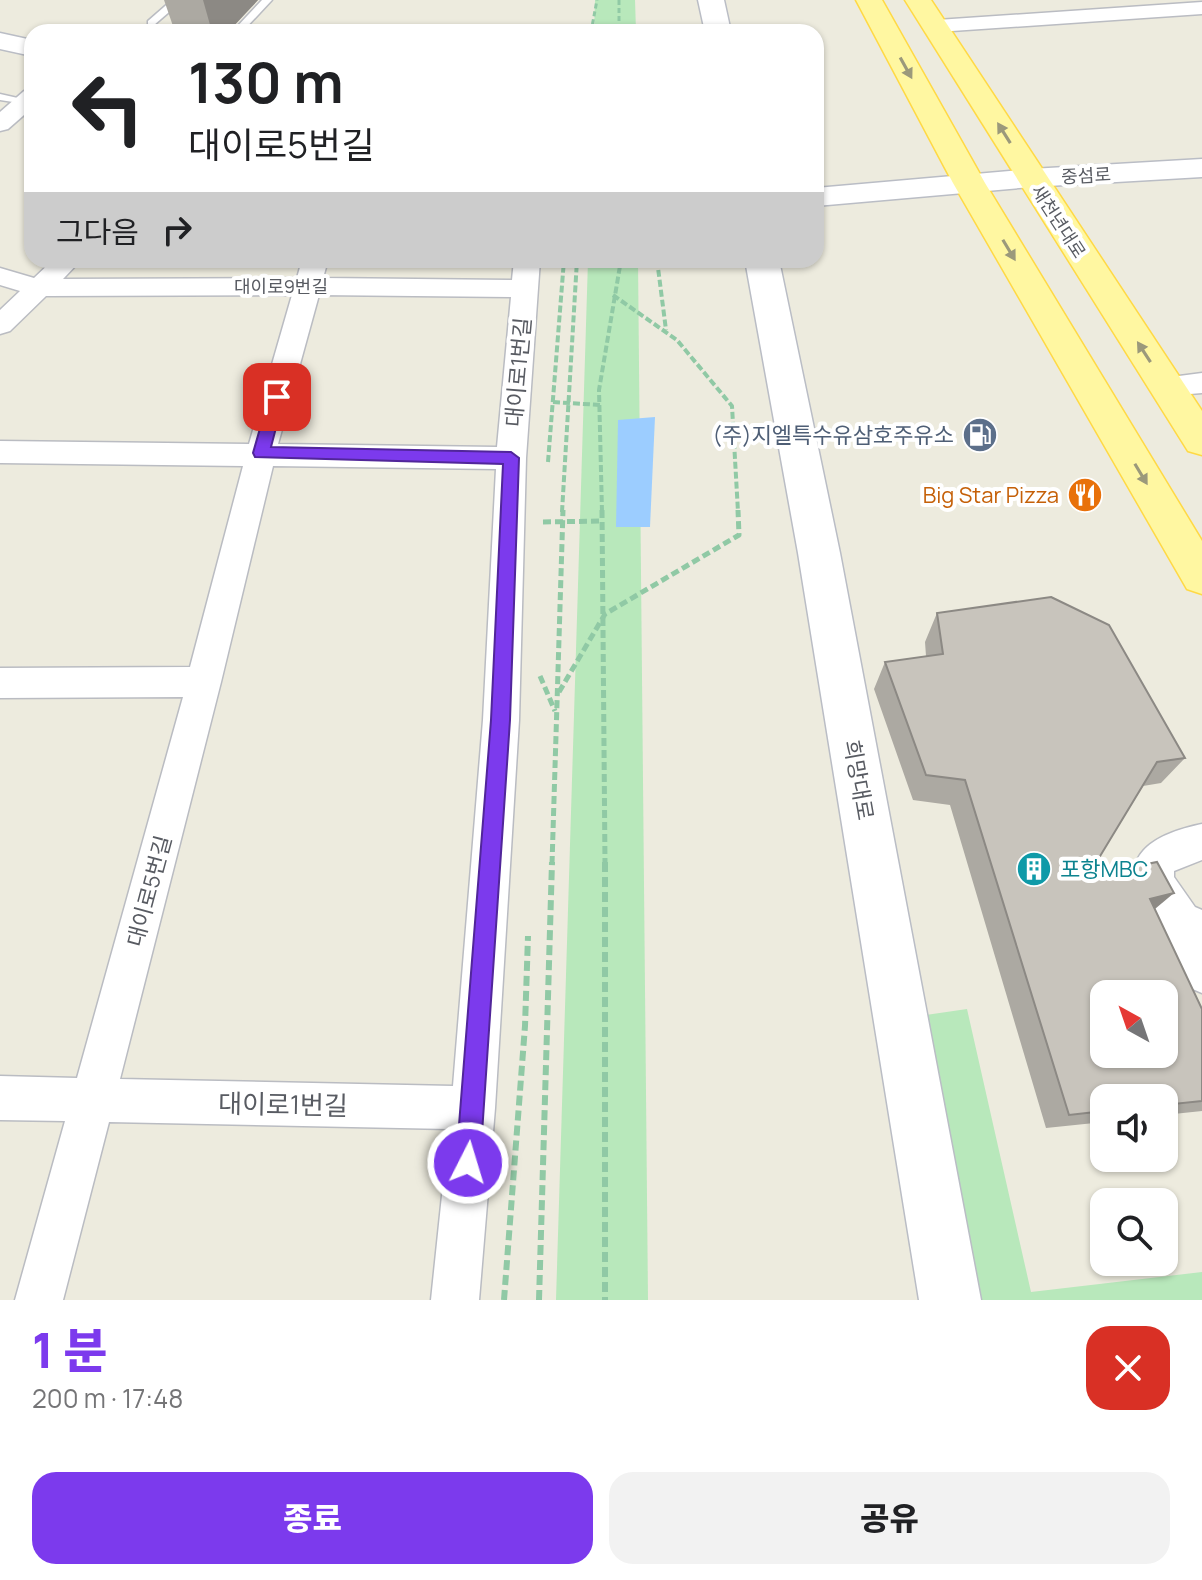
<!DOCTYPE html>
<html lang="ko">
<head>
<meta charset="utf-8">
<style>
  :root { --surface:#fff; --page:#f2f2f2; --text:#202124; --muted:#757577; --accent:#7c3aed }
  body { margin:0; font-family:Manrope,"Noto Sans KR",sans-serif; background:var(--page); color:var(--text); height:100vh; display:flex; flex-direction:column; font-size:30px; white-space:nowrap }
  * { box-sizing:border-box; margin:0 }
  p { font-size:26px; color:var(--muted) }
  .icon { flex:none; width:44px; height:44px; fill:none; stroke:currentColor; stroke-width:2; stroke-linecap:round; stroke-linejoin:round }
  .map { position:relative; height:1300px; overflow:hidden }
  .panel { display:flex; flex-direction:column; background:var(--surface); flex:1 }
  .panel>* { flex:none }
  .banner { position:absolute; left:24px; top:24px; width:800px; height:244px; border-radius:24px; box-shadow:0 2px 6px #0004; background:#fff; color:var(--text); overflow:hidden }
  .needle { width:52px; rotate:320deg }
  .controls { position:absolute; left:1090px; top:980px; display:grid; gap:16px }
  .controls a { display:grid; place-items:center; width:88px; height:88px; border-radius:16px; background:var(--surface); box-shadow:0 2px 6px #0004; font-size:40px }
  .pin { position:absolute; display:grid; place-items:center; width:68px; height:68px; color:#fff; margin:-34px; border-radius:16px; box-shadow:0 4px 12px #0006 }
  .me { position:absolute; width:88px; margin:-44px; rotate:5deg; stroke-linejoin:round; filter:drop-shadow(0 0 6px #0008) }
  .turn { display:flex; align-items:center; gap:28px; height:168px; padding:0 32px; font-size:36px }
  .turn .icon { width:104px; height:104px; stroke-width:2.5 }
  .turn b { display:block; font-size:56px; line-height:68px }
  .then { display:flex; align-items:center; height:76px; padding:0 32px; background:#0003; gap:16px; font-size:30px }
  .round { display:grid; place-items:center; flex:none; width:84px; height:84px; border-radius:24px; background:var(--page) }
  .summary { display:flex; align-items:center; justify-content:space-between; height:136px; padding:0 32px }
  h1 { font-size:48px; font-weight:800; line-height:60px; color:var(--accent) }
  .action { display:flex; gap:16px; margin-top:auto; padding:16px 32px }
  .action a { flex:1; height:92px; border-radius:24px; background:var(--accent); color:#fff; font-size:32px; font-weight:800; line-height:92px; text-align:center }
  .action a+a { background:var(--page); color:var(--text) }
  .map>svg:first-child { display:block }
  .green { fill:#b8e8bb }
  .water { fill:#9ccdff }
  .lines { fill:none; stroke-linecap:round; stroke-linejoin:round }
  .lane-casing { stroke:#babcc2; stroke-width:3 }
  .street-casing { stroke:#babcc2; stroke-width:3 }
  .secondary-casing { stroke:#babdc5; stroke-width:3 }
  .primary-casing { stroke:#ffd945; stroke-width:3 }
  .path-far3 { stroke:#90c9a5; stroke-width:3; stroke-dasharray:5 3; stroke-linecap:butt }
  .path-far2 { stroke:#90c9a5; stroke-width:4; stroke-dasharray:7 3; stroke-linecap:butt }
  .path-far1 { stroke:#90c9a5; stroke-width:5; stroke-dasharray:8 4; stroke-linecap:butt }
  .path { stroke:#90c9a5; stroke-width:6; stroke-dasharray:10 5; stroke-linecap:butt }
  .lane { fill:#fff; fill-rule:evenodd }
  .street { fill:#fff; fill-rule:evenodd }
  .secondary { fill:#fff; fill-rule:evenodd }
  .primary { fill:#fff7a1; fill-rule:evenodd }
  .wall { fill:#aca9a2 }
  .shaded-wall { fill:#8c8984 }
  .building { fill:#c8c4bc; stroke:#8c8984; stroke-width:2; fill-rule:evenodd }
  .oneway { fill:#9b997b }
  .route { fill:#7c3aed; stroke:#51269a; stroke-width:2 }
  .labels { text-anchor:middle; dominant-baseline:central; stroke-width:8; stroke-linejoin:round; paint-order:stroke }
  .far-street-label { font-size:18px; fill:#585b62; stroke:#fff }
  .street-label { font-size:22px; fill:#585b62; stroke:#fff }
  .service-label { font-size:22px; fill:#4e5e75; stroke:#fff; text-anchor:end }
  .food-label { font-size:22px; fill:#c56008; stroke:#fff; text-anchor:end }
  .culture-label { font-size:22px; fill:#0d838f; stroke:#fff; text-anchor:start }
  .near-street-label { font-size:26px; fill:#585b62; stroke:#fff }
</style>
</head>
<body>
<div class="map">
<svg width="1202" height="1300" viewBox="0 0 1202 1300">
  <rect width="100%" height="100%" fill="#edebde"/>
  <g class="green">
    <path d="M 595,0 L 635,0 L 636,32 L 594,32 Z"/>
    <path d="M 588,260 L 638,260 L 648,1300 L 556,1300 Z"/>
    <path d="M 967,1009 L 1031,1292 L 1202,1272 L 1202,1300 L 971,1300 L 919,1016 Z"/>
  </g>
  <path class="water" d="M 655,417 L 650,527 L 616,527 L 618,420 Z"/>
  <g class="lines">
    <g class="lane-casing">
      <g id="lane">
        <path d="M 172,0 L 183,0 L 154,25 L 148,25 L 148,21 Z"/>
        <path d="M 262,0 L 272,0 L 242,32 L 232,32 Z"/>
        <path d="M 0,94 L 31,101 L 26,104 L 0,100 Z"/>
      </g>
    </g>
    <g class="street-casing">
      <g id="street">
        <path d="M 1202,2 L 1202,14 L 937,32 L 927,26 L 937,20 Z"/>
        <path d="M 32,89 L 32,108 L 8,129 L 0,131 L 0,112 L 24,91 Z"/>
        <path d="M 53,260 L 81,260 L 63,279 L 297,278 L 302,260 L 328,260 L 323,278 L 512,280 L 514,260 L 540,260 L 526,458 L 519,720 L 495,1108 L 479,1300 L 431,1300 L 449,1129 L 109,1122 L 63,1300 L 15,1300 L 65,1121 L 0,1120 L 0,1076 L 77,1078 L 183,697 L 0,698 L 0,668 L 190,667 L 243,466 L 0,463 L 0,441 L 249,444 L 292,295 L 46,296 L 10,331 L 0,334 L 0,310 L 20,291 L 0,285 L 0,268 L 34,278 ZM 319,295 L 511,297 L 497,447 L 278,444 ZM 273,466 L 496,469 L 483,720 L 453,1086 L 120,1079 L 221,682 Z"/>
        <path d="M 1202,373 L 1202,393 L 1166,396 L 1156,393 L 1152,386 L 1156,379 Z"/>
        <path d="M 1202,824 L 1202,860 L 1174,871 L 1174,877 L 1195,907 L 1202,910 L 1202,993 L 1188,987 C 1180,969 1174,947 1164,930 C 1155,915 1138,899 1135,882 C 1128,844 1173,830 1202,824 Z"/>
      </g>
    </g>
    <g class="secondary-casing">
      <g id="secondary">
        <path d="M 698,0 L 724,0 L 731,32 L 705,32 Z"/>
        <path d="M 0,33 L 32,40 L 32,56 L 0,49 Z"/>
        <path d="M 1202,159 L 1202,177 L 1031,187 L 816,206 L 816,188 L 1031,169 Z"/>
        <path d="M 745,260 L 779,260 L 840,553 L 981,1300 L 919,1300 L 798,553 Z"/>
      </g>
    </g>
    <g class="primary-casing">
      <g id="primary">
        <path d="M 856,0 L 882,0 L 985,183 L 1202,541 L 1202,594 L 1187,589 L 953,183 Z"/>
        <path d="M 905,0 L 931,0 L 1202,411 L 1202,455 L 1188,451 Z"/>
      </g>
    </g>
    <g class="path-far3">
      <path d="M 619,0 L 619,32"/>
      <path d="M 591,32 L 597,0"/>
    </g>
    <g class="path-far2">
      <path d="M 657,260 L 666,330"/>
      <path d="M 613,295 L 677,340 L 732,406 L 738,512"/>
      <path d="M 553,402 L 600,405"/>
      <path d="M 548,462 L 564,260"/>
      <path d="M 562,512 L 577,260"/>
      <path d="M 602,512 L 599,390 L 621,260"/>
    </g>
    <g class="path-far1">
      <path d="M 602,510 L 605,864"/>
      <path d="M 543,522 L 603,521"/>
      <path d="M 540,676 L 555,711"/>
      <path d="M 559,692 L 605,614 L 739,535 L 738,510"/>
      <path d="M 552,864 L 563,510"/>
    </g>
    <g class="path">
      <path d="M 605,862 L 605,1300"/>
      <path d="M 504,1300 L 525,1026 L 528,936"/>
      <path d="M 539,1300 L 552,862"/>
    </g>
    <use href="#lane" class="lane"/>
    <use href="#street" class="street"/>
    <use href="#secondary" class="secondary"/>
    <use href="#primary" class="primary"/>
  </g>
  <g class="wall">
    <path d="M 164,0 L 258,0 L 228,32 L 175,32 Z"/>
    <path d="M 937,613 L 1185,758 L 1161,783 L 1143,786 L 1088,876 L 1155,909 L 1202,1009 L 1202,1111 L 1164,1115 L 1164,1098 L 1104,1098 L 1104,1122 L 1046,1128 L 950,805 L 913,800 L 874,689 L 885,662 L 926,656 L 925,642 Z"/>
  </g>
  <g class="shaded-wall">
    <path d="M 203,0 L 258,0 L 228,32 L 212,32 Z"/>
    <path d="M 1174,893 L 1149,914 L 1150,899 Z"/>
  </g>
  <path class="building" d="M 1051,597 L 1109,625 L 1185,758 L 1157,762 L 1088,876 L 1157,862 L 1174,893 L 1150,899 L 1202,1009 L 1202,1101 L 1164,1105 L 1164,1098 L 1104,1098 L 1104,1111 L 1069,1115 L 965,780 L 926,775 L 885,662 L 943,654 L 937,613 ZM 1104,994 L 1164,994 L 1164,1054 L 1104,1054 Z"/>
  <defs><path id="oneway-solid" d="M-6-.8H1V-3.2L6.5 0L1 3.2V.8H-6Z" transform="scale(2)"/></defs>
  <g class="oneway">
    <use href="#oneway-solid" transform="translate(906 68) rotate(61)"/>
    <use href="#oneway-solid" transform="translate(1004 133) rotate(-122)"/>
    <use href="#oneway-solid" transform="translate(1009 250) rotate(59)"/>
    <use href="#oneway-solid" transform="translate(1144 352) rotate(-123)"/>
    <use href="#oneway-solid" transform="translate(1141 474) rotate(59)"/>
  </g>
  <path class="route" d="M 277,392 L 284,397 L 271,447 L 511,452 L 519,458 L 510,720 L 480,1163 L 477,1171 L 468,1175 L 460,1171 L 456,1163 L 491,720 L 503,464 L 255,457 L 253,453 L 269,397 Z"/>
  <defs>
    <g id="fuel-disc" transform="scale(1.8)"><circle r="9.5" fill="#5c6f8a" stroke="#fff"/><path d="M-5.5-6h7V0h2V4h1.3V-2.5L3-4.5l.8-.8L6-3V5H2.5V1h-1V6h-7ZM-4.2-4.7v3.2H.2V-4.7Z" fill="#fff"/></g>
    <g id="restaurant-disc" transform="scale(1.8)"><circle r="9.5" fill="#e8710a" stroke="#fff"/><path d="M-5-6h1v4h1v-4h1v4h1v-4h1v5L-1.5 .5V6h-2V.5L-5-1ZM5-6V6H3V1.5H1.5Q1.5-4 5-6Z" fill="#fff"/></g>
    <g id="building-disc" transform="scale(1.8)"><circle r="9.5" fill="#0f9aa8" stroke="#fff"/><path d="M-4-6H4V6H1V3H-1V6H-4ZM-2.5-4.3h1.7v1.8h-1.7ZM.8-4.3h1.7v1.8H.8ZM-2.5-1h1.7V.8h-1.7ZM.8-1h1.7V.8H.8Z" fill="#fff"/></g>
  </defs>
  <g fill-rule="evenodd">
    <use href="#fuel-disc" x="980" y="435"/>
    <use href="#restaurant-disc" x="1085" y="495"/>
    <use href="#building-disc" x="1034" y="869"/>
  </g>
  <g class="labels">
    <g class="far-street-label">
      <text transform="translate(1086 175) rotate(-3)">중섬로</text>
      <text transform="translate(1059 221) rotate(57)">새천년대로</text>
      <text x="281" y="286">대이로9번길</text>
    </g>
    <g class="street-label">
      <text transform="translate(518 372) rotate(-85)">대이로1번길</text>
      <text transform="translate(859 780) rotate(80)">희망대로</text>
      <text transform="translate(149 891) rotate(-75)">대이로5번길</text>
    </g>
    <g class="service-label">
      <text x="954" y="435">(주)지엘특수유삼호주유소</text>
    </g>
    <g class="food-label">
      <text x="1059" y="495">Big Star Pizza</text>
    </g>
    <g class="culture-label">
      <text x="1060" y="869">포항MBC</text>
    </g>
    <g class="near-street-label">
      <text transform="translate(283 1104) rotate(1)">대이로1번길</text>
    </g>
  </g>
</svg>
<div class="controls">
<a><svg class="needle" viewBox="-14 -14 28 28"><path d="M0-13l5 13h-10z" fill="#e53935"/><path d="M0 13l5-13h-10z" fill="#757577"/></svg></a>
<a><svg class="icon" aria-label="sound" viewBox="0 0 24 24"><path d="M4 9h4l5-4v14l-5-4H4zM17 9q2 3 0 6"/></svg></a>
<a><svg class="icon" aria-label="search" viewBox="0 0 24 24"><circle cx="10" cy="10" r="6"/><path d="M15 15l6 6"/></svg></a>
</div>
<div class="pin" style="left:277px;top:397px;background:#d93025"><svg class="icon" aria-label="arrive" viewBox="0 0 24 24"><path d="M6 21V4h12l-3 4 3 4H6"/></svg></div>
<svg class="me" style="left:468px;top:1163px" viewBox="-20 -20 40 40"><circle r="17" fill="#7c3aed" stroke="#fff" stroke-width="3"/><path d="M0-11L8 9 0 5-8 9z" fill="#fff"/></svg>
<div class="banner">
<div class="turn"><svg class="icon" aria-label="left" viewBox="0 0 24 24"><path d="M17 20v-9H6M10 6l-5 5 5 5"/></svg><div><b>130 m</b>대이로5번길</div></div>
<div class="then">그다음<svg class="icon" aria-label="right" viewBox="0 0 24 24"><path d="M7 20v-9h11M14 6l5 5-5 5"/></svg></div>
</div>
</div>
<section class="panel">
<div class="summary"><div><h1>1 분</h1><p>200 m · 17:48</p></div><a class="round" style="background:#d93025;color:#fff"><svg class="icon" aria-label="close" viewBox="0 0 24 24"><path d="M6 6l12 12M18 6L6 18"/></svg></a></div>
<div class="action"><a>종료</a><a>공유</a></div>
</section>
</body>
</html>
